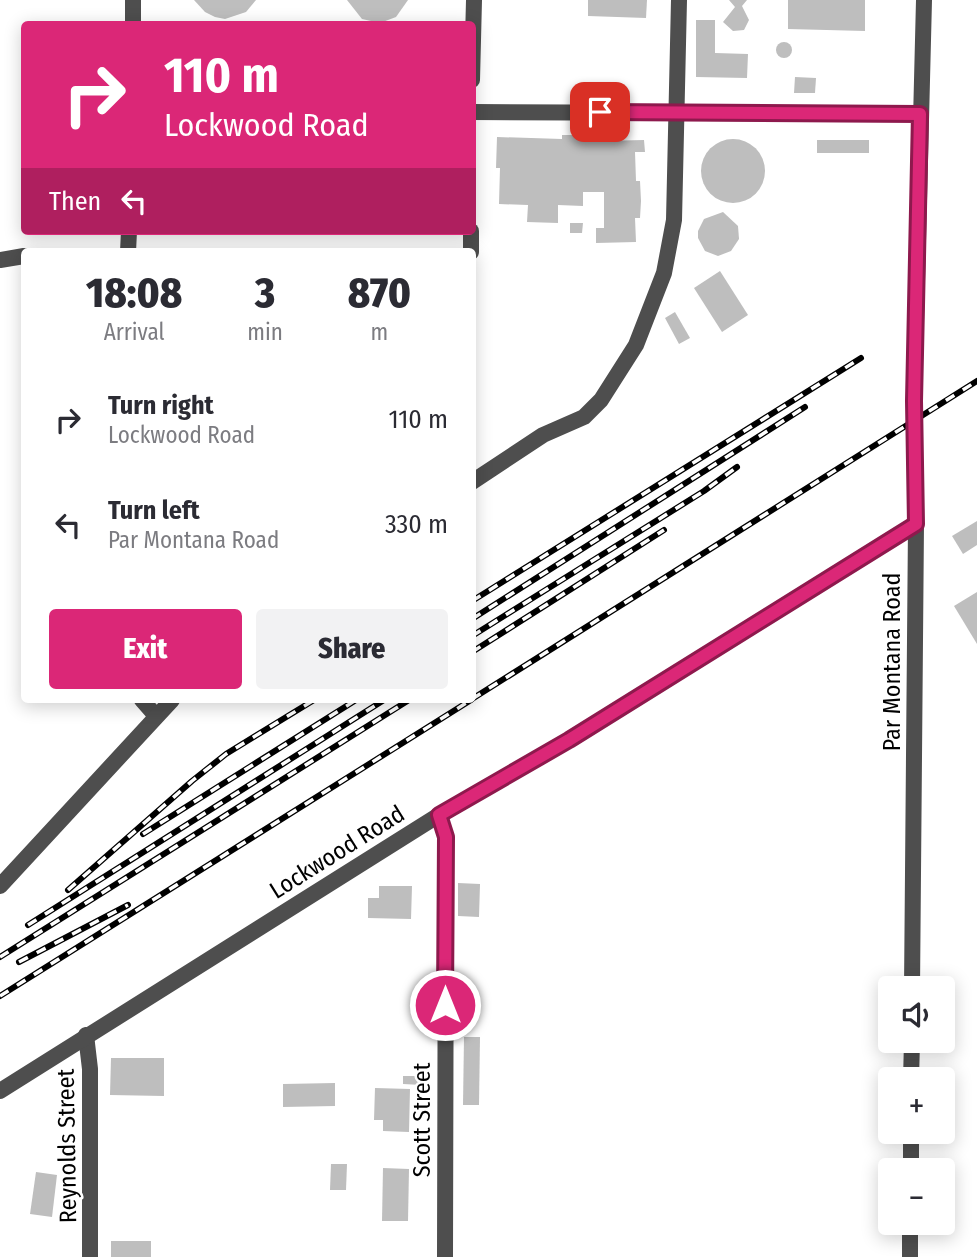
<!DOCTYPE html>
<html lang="en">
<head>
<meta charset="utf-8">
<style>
  :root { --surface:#fff; --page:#f2f2f3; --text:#2b2b33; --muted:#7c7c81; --accent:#db2777 }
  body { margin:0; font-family:"Fira Sans Condensed",sans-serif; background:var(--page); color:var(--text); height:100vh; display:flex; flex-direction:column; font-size:26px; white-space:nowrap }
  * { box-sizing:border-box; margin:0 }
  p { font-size:23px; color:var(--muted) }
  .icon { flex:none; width:38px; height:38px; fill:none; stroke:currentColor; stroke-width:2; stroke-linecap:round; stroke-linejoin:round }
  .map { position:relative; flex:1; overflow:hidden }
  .details { position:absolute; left:21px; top:248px; width:455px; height:455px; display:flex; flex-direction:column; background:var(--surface); border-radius:7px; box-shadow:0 4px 18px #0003 }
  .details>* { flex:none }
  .guide { position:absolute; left:21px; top:21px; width:455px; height:214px; border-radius:7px; box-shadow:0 4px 18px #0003; background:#db2777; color:#fff; overflow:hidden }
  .buttons { position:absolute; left:878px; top:976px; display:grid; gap:14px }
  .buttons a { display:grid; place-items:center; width:77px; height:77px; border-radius:7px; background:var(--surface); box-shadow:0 4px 18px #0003; font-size:35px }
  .pin { position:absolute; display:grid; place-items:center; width:60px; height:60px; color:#fff; margin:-30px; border-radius:14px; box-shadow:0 4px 10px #0006 }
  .me { position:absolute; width:77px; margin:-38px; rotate:0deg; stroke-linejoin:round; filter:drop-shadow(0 0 5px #0008) }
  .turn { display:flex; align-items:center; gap:24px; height:147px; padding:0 28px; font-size:32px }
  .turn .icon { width:91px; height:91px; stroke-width:2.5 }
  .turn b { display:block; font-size:49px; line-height:60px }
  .then { display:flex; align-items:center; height:66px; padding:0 28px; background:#0003; gap:14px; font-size:26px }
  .eta { display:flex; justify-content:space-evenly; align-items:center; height:119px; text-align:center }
  .eta b { font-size:42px; font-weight:800; line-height:49px }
  .action { display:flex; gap:14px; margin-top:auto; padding:14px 28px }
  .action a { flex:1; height:80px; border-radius:7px; background:var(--accent); color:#fff; font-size:28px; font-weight:800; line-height:80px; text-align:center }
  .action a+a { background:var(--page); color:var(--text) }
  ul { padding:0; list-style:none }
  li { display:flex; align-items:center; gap:21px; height:105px; padding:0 28px }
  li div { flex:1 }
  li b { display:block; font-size:26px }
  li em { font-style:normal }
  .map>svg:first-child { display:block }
  .building { fill:#bebebe }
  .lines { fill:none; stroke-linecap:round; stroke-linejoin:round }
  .minor { stroke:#4e4e4e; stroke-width:16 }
  .rail-casing { stroke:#000; stroke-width:6 }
  .rail { stroke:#fff; stroke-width:3.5; stroke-dasharray:10; stroke-linecap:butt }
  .route-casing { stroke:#8e194d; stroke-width:18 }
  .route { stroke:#db2777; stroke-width:12 }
  .labels { text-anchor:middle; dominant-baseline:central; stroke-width:5; stroke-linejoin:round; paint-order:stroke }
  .street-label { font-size:24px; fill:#000; stroke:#fff }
</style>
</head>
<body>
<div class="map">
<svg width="977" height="1257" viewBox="0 0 977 1257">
  <rect width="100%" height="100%" fill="#fff"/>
  <g class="building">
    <path d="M 194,0 L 256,0 L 246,12 L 225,19 L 215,17 L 205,12 Z"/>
    <path d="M 347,0 L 408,0 L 396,17 L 380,23 L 362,19 Z"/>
    <path d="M 588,0 L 647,0 L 646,18 L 588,16 Z"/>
    <path d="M 729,0 L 747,0 L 742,6 L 749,20 L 744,30 L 733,31 L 723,22 L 735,7 Z"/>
    <path d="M 788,0 L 865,0 L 865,31 L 788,29 Z"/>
    <path d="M 696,20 L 715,20 L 715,53 L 748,54 L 747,78 L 696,77 Z"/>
    <circle cx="784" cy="50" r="8"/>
    <path d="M 795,77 L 816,78 L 815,93 L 794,93 Z"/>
    <path d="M 562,135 L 601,135 L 601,141 L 644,140 L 645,152 L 635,152 L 636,181 L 640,181 L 641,201 L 640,218 L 635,218 L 636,242 L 596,243 L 596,228 L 604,228 L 604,192 L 583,192 L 583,206 L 558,205 L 558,223 L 527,222 L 528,205 L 499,204 L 500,168 L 496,168 L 497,137 L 562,139 Z"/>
    <circle cx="733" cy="171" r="32"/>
    <rect x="817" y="140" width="52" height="13"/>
    <path d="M 723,212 L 738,226 L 739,239 L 731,251 L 718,256 L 705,251 L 698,238 L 698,231 L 704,219 Z"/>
    <path d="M 570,223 L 583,223 L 582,233 L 570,233 Z"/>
    <path d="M 720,271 L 748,315 L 722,332 L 694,288 Z"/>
    <path d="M 675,312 L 690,338 L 679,344 L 665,318 Z"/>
    <path d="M 977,521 L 977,545 L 963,554 L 952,536 Z"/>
    <path d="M 977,592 L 977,644 L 954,606 Z"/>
    <path d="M 458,883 L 480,884 L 479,917 L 458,916 Z"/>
    <path d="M 379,886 L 412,886 L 411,919 L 368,918 L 368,898 L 379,898 Z"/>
    <path d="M 464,1037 L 480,1037 L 479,1105 L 463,1105 Z"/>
    <path d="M 111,1058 L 164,1058 L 164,1096 L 110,1095 Z"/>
    <path d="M 403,1076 L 422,1076 L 422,1085 L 403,1084 Z"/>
    <path d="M 335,1083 L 335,1106 L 283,1107 L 283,1084 Z"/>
    <path d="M 375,1088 L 410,1089 L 409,1132 L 383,1131 L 383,1120 L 374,1120 Z"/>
    <path d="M 331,1164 L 347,1164 L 346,1190 L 330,1190 Z"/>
    <path d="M 383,1168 L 409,1169 L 408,1221 L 382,1221 Z"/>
    <path d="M 36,1172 L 57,1175 L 52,1217 L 30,1214 Z"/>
    <rect x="111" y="1241" width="40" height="16"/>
  </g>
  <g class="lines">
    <g class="minor">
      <path d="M 133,24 L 133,0"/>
      <path d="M 472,80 L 474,0"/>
      <path d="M 472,112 L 920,114"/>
      <path d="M 128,252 L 129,231"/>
      <path d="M 471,252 L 471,231"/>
      <path d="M 0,260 L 24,256"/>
      <path d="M 472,482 L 543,435 L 584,417 L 601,400 L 636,345 L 664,273 L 674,220 L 679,0"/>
      <path d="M 142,700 L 156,716"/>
      <path d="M 439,815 L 446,837 L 445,1257"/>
      <path d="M 0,886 L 172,700"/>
      <path d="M 912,989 L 916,524 L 914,401 L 924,0"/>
      <path d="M 86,1035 L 90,1069 L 90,1257"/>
      <path d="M 911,1080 L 912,1041"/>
      <path d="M 0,1091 L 439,815 L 569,740 L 916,524"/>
      <path d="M 911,1171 L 911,1132"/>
      <path d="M 910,1257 L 910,1223"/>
    </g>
    <g class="rail-casing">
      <g id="rail">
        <path d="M 472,601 L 861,358"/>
        <path d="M 472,619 L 805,407"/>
        <path d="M 472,636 L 704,491 L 737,467"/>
        <path d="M 472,652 L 664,530"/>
        <path d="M 472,699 L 977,381"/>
        <path d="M 143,834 L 356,700"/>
        <path d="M 68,890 L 192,781 L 226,754 L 314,700"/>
        <path d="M 28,925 L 384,700"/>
        <path d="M 0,957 L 409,700"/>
        <path d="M 19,962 L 128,905"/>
        <path d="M 0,996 L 471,700"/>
      </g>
    </g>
    <use href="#rail" class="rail"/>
  </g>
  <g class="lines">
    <g class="route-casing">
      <path id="route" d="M 445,1005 L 446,837 L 439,815 L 569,740 L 916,524 L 914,401 L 920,114 L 600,112"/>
    </g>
    <use href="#route" class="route"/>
  </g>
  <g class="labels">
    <g class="street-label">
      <text transform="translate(892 662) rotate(-90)">Par Montana Road</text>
      <text transform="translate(337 852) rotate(-32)">Lockwood Road</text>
      <text transform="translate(422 1120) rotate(-90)">Scott Street</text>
      <text transform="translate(67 1146) rotate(-91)">Reynolds Street</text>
    </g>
  </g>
</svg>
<div class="buttons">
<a><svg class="icon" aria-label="sound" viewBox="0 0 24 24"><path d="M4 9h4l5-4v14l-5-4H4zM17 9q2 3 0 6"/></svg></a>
<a>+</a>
<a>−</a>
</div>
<div class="pin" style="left:600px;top:112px;background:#d93025"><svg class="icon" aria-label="arrive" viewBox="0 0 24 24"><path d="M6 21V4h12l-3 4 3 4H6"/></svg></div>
<svg class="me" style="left:445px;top:1005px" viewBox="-20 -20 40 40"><circle r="17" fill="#db2777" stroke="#fff" stroke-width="3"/><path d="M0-11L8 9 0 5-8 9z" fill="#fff"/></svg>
<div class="guide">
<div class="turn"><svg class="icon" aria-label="right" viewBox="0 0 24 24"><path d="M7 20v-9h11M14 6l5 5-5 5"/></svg><div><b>110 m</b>Lockwood Road</div></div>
<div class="then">Then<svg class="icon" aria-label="left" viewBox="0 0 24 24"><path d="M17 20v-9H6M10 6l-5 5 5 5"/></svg></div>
</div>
<section class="details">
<div class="eta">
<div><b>18:08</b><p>Arrival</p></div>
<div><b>3</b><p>min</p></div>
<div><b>870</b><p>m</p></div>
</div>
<ul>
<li><svg class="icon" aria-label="right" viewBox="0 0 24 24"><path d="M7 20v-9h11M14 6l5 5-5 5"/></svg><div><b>Turn right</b><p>Lockwood Road</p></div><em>110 m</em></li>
<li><svg class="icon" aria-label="left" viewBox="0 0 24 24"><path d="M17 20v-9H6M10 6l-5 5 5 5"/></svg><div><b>Turn left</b><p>Par Montana Road</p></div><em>330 m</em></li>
</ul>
<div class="action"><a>Exit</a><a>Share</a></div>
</section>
</div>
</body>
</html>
